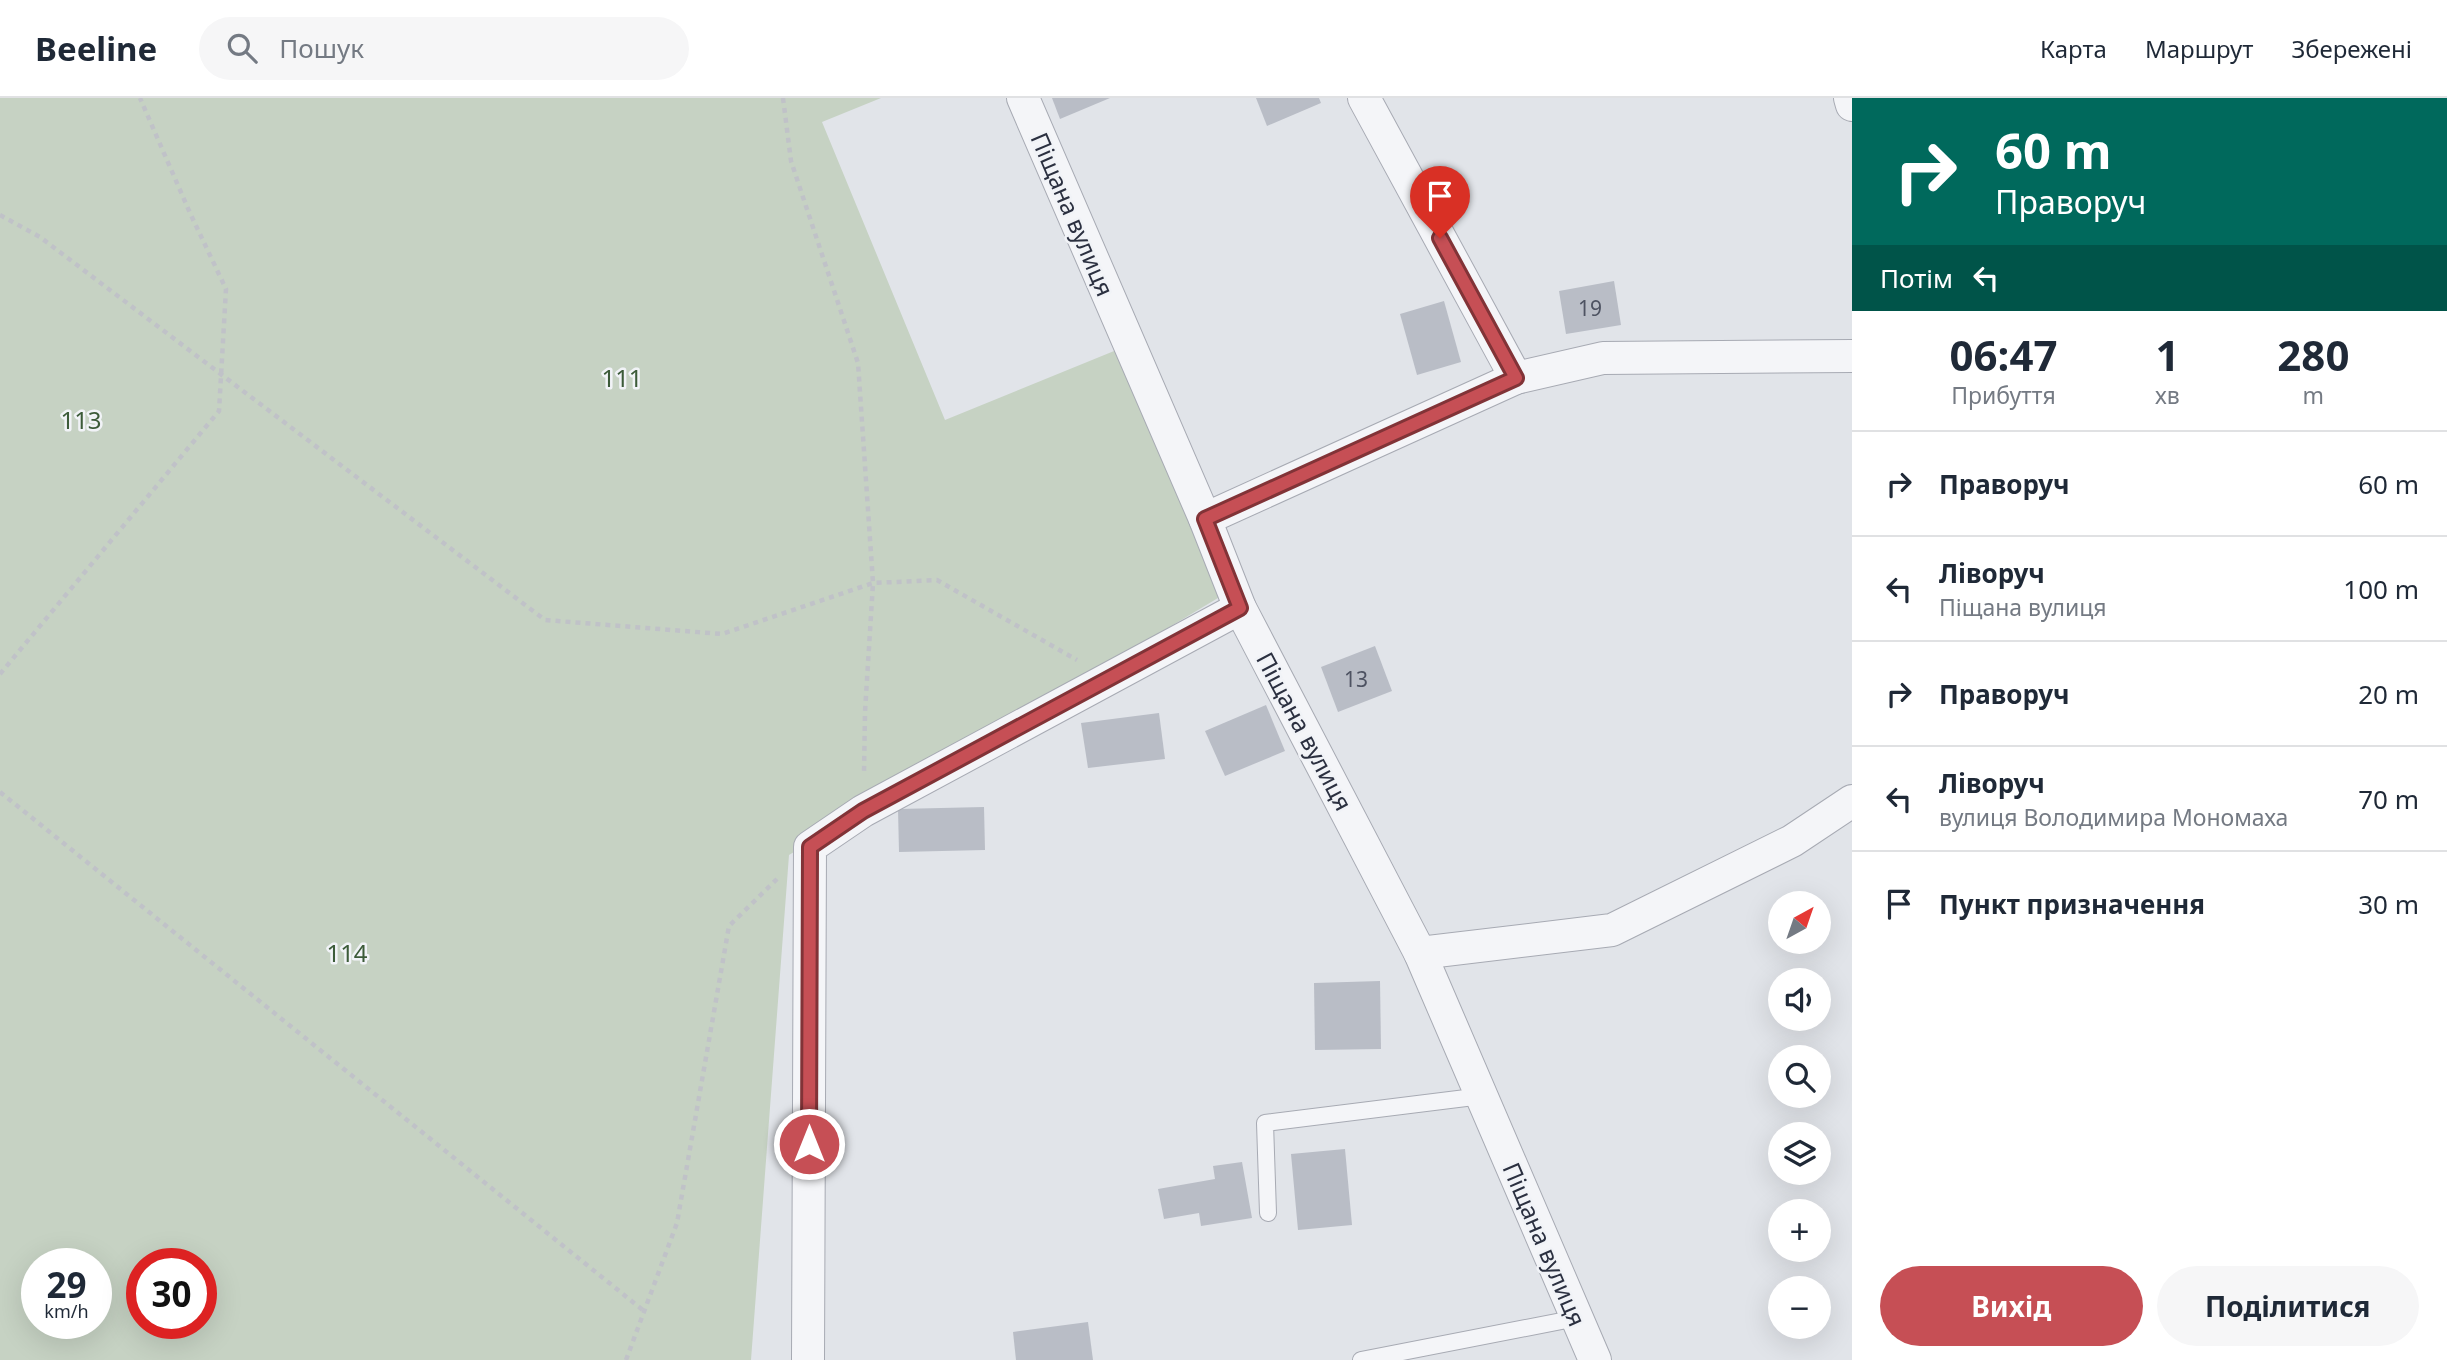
<!DOCTYPE html>
<html lang="uk">
<head>
<meta charset="utf-8">
<style>
  :root { --surface:#fff; --page:#f6f6f7; --text:#1f2937; --muted:#747a83; --line:#e0e1e3; --accent:#c64f55 }
  body { margin:0; font-family:"Noto Sans",sans-serif; background:var(--page); color:var(--text); height:100vh; display:flex; flex-direction:column; font-size:26px; white-space:nowrap }
  * { box-sizing:border-box; margin:0 }
  p { font-size:23px; color:var(--muted) }
  .icon { flex:none; width:38px; height:38px; fill:none; stroke:currentColor; stroke-width:2; stroke-linecap:round; stroke-linejoin:round }
  .map { position:relative; flex:1; overflow:hidden }
  .details { display:flex; flex-direction:column; background:var(--surface); width:595px }
  .details>* { flex:none }
  .guide { background:#00695c; color:#fff; overflow:hidden }
  .needle { width:46px; rotate:40deg }
  .tools { position:absolute; left:1768px; top:793px; display:grid; gap:14px }
  .tools a { display:grid; place-items:center; width:63px; height:63px; border-radius:50%; background:var(--surface); box-shadow:0 7px 28px #0002; font-size:35px }
  .speed { position:absolute; left:21px; top:1150px; display:flex; gap:14px; font-size:35px; font-weight:700; text-align:center }
  .speed>* { display:grid; place-content:center; width:91px; height:91px; border-radius:50%; background:var(--surface); box-shadow:0 7px 28px #0002; line-height:1 }
  .speed small { font-size:18px; font-weight:400 }
  .speed .limit { border:10px solid #d22; background:#fff; color:#111 }
  .pin { position:absolute; display:grid; place-items:center; width:60px; height:60px; color:#fff; margin:-72px -30px; border-radius:50% 50% 50% 0; rotate:-45deg; box-shadow:0 0 7px #0007 }
  .pin .icon { rotate:45deg }
  .me { position:absolute; width:77px; margin:-38px; rotate:0deg; stroke-linejoin:round; filter:drop-shadow(0 0 5px #0008) }
  .turn { display:flex; align-items:center; gap:24px; height:147px; padding:0 28px; font-size:32px }
  .turn .icon { width:91px; height:91px; stroke-width:2.5 }
  .turn b { display:block; font-size:49px; line-height:60px }
  .then { display:flex; align-items:center; height:66px; padding:0 28px; background:#0003; gap:14px; font-size:26px }
  .eta { display:flex; justify-content:space-evenly; align-items:center; height:119px; text-align:center }
  .eta b { font-size:42px; font-weight:700; line-height:49px }
  .primary-button { display:flex; gap:14px; margin-top:auto; padding:14px 28px }
  .primary-button a { flex:1; height:80px; border-radius:42px; background:var(--accent); color:#fff; font-size:28px; font-weight:700; line-height:80px; text-align:center }
  .primary-button a+a { background:var(--page); color:var(--text) }
  ul { padding:0; list-style:none }
  li { display:flex; align-items:center; gap:21px; height:105px; padding:0 28px; border-top:2px solid var(--line) }
  li div { flex:1 }
  li b { display:block; font-size:26px }
  li em { font-style:normal }
  header { display:flex; align-items:center; gap:42px; box-sizing:border-box; height:98px; padding:0 35px; background:var(--surface); border-bottom:2px solid var(--line) }
  header strong { font-size:33px }
  nav { display:flex; gap:38px; margin-inline-start:auto; font-size:24px }
  .search { width:490px; height:63px; background:var(--page); display:flex; align-items:center; gap:18px; box-sizing:border-box; padding:0 24px; border-radius:38px; color:var(--muted); font-size:26px }
  main { display:flex; flex:1; min-height:0 }
  .map>svg:first-child { display:block }
  .green { fill:#c6d2c3; fill-rule:evenodd }
  .building { fill:#b9bdc6 }
  .lines { fill:none; stroke-linecap:round; stroke-linejoin:round }
  .lane-casing { stroke:#a7aab3; stroke-width:18 }
  .street-casing { stroke:#a7aab3; stroke-width:34 }
  .path { stroke:#c0c2c8; stroke-width:4.5; stroke-dasharray:5 5; stroke-linecap:butt }
  .lane { stroke:#f4f5f8; stroke-width:16 }
  .street { stroke:#f4f5f8; stroke-width:32 }
  .route-casing { stroke:#813337; stroke-width:18 }
  .route { stroke:#c64f55; stroke-width:12 }
  .labels { text-anchor:middle; dominant-baseline:central; stroke-width:5; stroke-linejoin:round; paint-order:stroke }
  .number-label { font-size:21px; fill:#4e5362 }
  .street-label { font-size:24px; fill:#2b3040; stroke:#f1f3f7 }
  .park-label { font-size:24px; fill:#3c5b39; stroke:#f1f3f7 }
</style>
</head>
<body>
<header>
<strong>Beeline</strong>
<div class="search"><svg class="icon" aria-label="search" viewBox="0 0 24 24"><circle cx="10" cy="10" r="6"/><path d="M15 15l6 6"/></svg>Пошук</div>
<nav><a>Карта</a><a>Маршрут</a><a>Збережені</a></nav>
</header>
<main>
<div class="map">
<svg width="1852" height="1262" viewBox="0 0 1852 1262">
  <rect width="100%" height="100%" fill="#e1e4e9"/>
  <path class="green" d="M 0,0 L 881,0 L 822,24 L 945,322 L 1119,251 L 1223,497 L 789,757 L 751,1262 L 0,1262 ZM 37,1166 L 96,1166 L 96,1225 L 37,1225 ZM 142,1166 L 201,1166 L 201,1225 L 142,1225 Z"/>
  <g class="building">
    <path d="M 1052,0 L 1110,0 L 1060,21 Z"/>
    <path d="M 1256,0 L 1319,0 L 1321,5 L 1267,28 Z"/>
    <path d="M 1614,183 L 1621,227 L 1566,236 L 1559,193 Z"/>
    <path d="M 1444,203 L 1461,264 L 1417,277 L 1400,216 Z"/>
    <path d="M 1375,548 L 1392,593 L 1338,614 L 1321,569 Z"/>
    <path d="M 1266,607 L 1285,653 L 1225,678 L 1205,633 Z"/>
    <path d="M 1159,615 L 1165,661 L 1088,670 L 1081,625 Z"/>
    <path d="M 984,709 L 985,752 L 899,754 L 898,711 Z"/>
    <path d="M 1380,883 L 1381,951 L 1315,952 L 1314,885 Z"/>
    <path d="M 1345,1051 L 1352,1127 L 1298,1132 L 1291,1056 Z"/>
    <path d="M 1242,1064 L 1252,1120 L 1201,1128 L 1199,1115 L 1164,1121 L 1158,1091 L 1215,1081 L 1213,1068 Z"/>
    <path d="M 1088,1224 L 1093,1262 L 1016,1262 L 1013,1234 Z"/>
  </g>
  <g class="lines">
    <g class="lane-casing">
      <g id="lane">
        <path d="M 1268,1115 L 1265,1025 L 1482,998"/>
        <path d="M 1361,1262 L 1577,1220"/>
      </g>
    </g>
    <g class="street-casing">
      <g id="street">
        <path d="M 1023,0 L 1205,421 L 1240,510 L 1420,855 L 1595,1262"/>
        <path d="M 1364,0 L 1516,280"/>
        <path d="M 1850,0 L 1852,7"/>
        <path d="M 1205,421 L 1516,280 L 1603,260 L 1852,258"/>
        <path d="M 1420,855 L 1612,832 L 1792,743 L 1852,703"/>
        <path d="M 808,1262 L 810,749 L 863,713 L 1240,510"/>
      </g>
    </g>
    <g class="path">
      <path d="M 783,0 L 791,63 L 858,265 L 873,485 L 865,614 L 864,676"/>
      <path d="M 0,117 L 40,139 L 545,522 L 722,536 L 873,485 L 937,482 L 1077,562"/>
      <path d="M 0,576 L 219,313 L 226,191 L 190,115 L 140,0"/>
      <path d="M 0,694 L 644,1213"/>
      <path d="M 626,1262 L 677,1125 L 729,828 L 777,781"/>
    </g>
    <use href="#lane" class="lane"/>
    <use href="#street" class="street"/>
  </g>
  <g class="lines">
    <g class="route-casing">
      <path id="route" d="M 809,1046 L 810,749 L 863,713 L 1240,510 L 1205,421 L 1516,280 L 1440,140"/>
    </g>
    <use href="#route" class="route"/>
  </g>
  <g class="labels">
    <g class="number-label">
      <text x="1590" y="210">19</text>
      <text x="1356" y="581">13</text>
    </g>
    <g class="street-label">
      <text transform="translate(1073 116) rotate(67)">Піщана вулиця</text>
      <text transform="translate(1305 633) rotate(62)">Піщана вулиця</text>
      <text transform="translate(1545 1146) rotate(67)">Піщана вулиця</text>
    </g>
    <g class="park-label">
      <text x="622" y="279">111</text>
      <text x="81" y="321">113</text>
      <text x="347" y="854">114</text>
    </g>
  </g>
</svg>
<div class="tools">
<a><svg class="needle" viewBox="-14 -14 28 28"><path d="M0-13l5 13h-10z" fill="#e53935"/><path d="M0 13l5-13h-10z" fill="#747a83"/></svg></a>
<a><svg class="icon" aria-label="sound" viewBox="0 0 24 24"><path d="M4 9h4l5-4v14l-5-4H4zM17 9q2 3 0 6"/></svg></a>
<a><svg class="icon" aria-label="search" viewBox="0 0 24 24"><circle cx="10" cy="10" r="6"/><path d="M15 15l6 6"/></svg></a>
<a><svg class="icon" aria-label="layers" viewBox="0 0 24 24"><path d="M12 4l9 5-9 5-9-5zM3 14l9 5 9-5"/></svg></a>
<a>+</a>
<a>−</a>
</div>
<div class="speed"><div>29<small>km/h</small></div><div class="limit">30</div></div>
<div class="pin" style="left:1440px;top:140px;background:#d93025"><svg class="icon" aria-label="arrive" viewBox="0 0 24 24"><path d="M6 21V4h12l-3 4 3 4H6"/></svg></div>
<svg class="me" style="left:809px;top:1046px" viewBox="-20 -20 40 40"><circle r="17" fill="#c64f55" stroke="#fff" stroke-width="3"/><path d="M0-11L8 9 0 5-8 9z" fill="#fff"/></svg>
</div>
<section class="details">
<div class="guide">
<div class="turn"><svg class="icon" aria-label="right" viewBox="0 0 24 24"><path d="M7 20v-9h11M14 6l5 5-5 5"/></svg><div><b>60 m</b>Праворуч</div></div>
<div class="then">Потім<svg class="icon" aria-label="left" viewBox="0 0 24 24"><path d="M17 20v-9H6M10 6l-5 5 5 5"/></svg></div>
</div>
<div class="eta">
<div><b>06:47</b><p>Прибуття</p></div>
<div><b>1</b><p>хв</p></div>
<div><b>280</b><p>m</p></div>
</div>
<ul>
<li><svg class="icon" aria-label="right" viewBox="0 0 24 24"><path d="M7 20v-9h11M14 6l5 5-5 5"/></svg><div><b>Праворуч</b></div><em>60 m</em></li>
<li><svg class="icon" aria-label="left" viewBox="0 0 24 24"><path d="M17 20v-9H6M10 6l-5 5 5 5"/></svg><div><b>Ліворуч</b><p>Піщана вулиця</p></div><em>100 m</em></li>
<li><svg class="icon" aria-label="right" viewBox="0 0 24 24"><path d="M7 20v-9h11M14 6l5 5-5 5"/></svg><div><b>Праворуч</b></div><em>20 m</em></li>
<li><svg class="icon" aria-label="left" viewBox="0 0 24 24"><path d="M17 20v-9H6M10 6l-5 5 5 5"/></svg><div><b>Ліворуч</b><p>вулиця Володимира Мономаха</p></div><em>70 m</em></li>
<li><svg class="icon" aria-label="arrive" viewBox="0 0 24 24"><path d="M6 21V4h12l-3 4 3 4H6"/></svg><div><b>Пункт призначення</b></div><em>30 m</em></li>
</ul>
<div class="primary-button"><a>Вихід</a><a>Поділитися</a></div>
</section>
</main>
</body>
</html>
